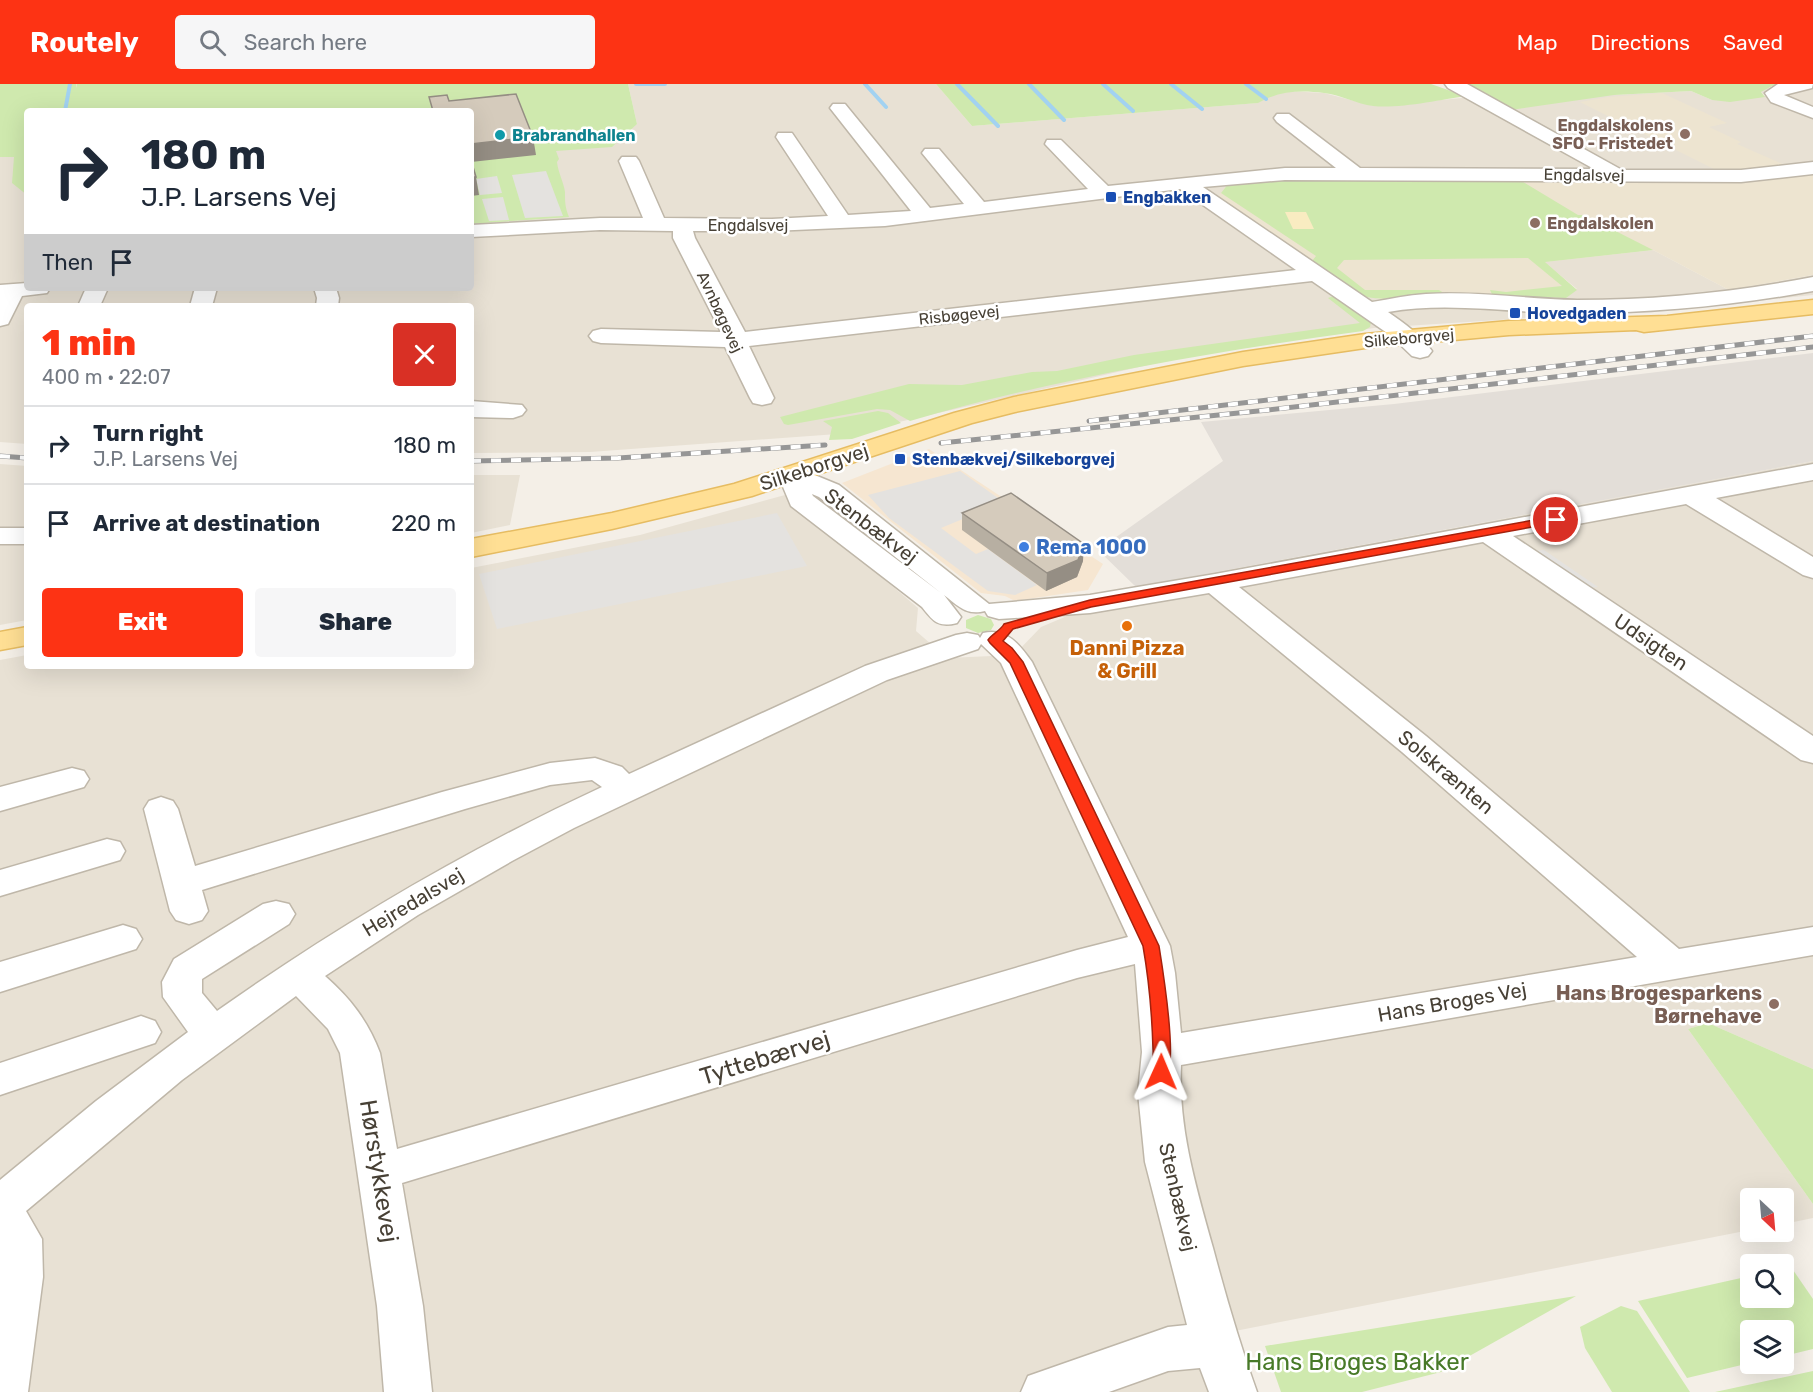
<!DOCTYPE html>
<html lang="en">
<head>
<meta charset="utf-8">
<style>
  :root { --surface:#fff; --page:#f6f6f7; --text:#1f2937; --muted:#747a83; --line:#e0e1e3; --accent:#fd3314 }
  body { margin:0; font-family:Rubik,sans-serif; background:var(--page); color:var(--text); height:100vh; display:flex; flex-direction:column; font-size:22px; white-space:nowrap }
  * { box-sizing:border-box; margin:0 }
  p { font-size:20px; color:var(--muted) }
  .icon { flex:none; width:33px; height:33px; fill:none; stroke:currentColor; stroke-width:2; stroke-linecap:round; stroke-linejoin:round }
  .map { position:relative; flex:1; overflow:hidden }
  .details { position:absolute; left:24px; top:219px; width:450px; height:366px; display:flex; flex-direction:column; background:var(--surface); border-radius:6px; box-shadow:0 6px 24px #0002 }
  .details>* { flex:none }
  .top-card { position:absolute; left:24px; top:24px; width:450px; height:183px; border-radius:6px; box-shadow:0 6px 24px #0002; background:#fff; color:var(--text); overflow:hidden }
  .needle { width:39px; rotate:154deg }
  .controls { position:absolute; left:1740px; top:1104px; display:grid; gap:12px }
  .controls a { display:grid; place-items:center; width:54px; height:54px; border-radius:6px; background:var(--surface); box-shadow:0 6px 24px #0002; font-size:30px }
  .pin { position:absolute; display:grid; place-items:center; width:51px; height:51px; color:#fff; margin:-26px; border:3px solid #fff; border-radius:50%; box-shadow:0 2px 6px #0007 }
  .me { position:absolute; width:66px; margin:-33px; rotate:1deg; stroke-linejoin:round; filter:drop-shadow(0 0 4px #0008) }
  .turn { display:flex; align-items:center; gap:21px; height:126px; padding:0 18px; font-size:27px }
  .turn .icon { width:78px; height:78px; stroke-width:2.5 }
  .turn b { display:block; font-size:42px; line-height:51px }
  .then { display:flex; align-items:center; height:57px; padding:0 18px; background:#0003; gap:12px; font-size:22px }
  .round { display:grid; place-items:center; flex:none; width:63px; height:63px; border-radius:6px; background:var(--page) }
  .headline { display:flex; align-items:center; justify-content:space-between; height:102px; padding:0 18px }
  h1 { font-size:36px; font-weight:800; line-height:45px; color:var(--accent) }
  .primary-button { display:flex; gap:12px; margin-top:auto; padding:12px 18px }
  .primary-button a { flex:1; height:69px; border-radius:6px; background:var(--accent); color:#fff; font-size:24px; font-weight:800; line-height:69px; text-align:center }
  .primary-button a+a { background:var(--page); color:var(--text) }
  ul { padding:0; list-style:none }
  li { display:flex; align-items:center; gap:18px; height:78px; padding:0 18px; border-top:2px solid var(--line) }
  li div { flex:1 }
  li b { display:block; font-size:22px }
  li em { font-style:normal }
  header { display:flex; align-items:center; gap:36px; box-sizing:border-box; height:84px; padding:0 30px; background:var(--accent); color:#fff }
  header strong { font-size:28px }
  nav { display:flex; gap:33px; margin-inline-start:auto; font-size:21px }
  .search { width:420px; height:54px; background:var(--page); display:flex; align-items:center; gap:15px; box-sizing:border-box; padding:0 21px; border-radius:6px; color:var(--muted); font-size:22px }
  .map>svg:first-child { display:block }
  .residential { fill:#e8e1d4 }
  .commercial { fill:#f6e6d1 }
  .industrial { fill:#e3ded8 }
  .education { fill:#ede4d0 }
  .green { fill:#cfe9ae }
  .sand { fill:#f9ecc1 }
  .parking { fill:#e4e2df }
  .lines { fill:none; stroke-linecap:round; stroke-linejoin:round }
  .stream { stroke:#a2d2f1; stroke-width:4 }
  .minor-casing { stroke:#bfb7a9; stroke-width:3 }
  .major-casing { stroke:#e6bc62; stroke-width:3 }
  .minor { fill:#fff; fill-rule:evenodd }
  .major { fill:#ffdf94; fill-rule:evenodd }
  .rail-casing { stroke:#969696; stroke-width:5 }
  .rail { stroke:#fff; stroke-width:4; stroke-dasharray:10; stroke-linecap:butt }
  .wall { fill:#b7afa2 }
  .shaded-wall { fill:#958e84 }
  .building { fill:#d5cbbc; stroke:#958e84; stroke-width:1.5 }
  .route { fill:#fd3314; stroke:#a4210d; stroke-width:1.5 }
  .education-dot { fill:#8d6e63; stroke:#fff; stroke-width:2 }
  .culture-dot { fill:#0f9aa8; stroke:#fff; stroke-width:2 }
  .transit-dot { fill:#1a4fb4; stroke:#fff; stroke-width:2 }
  .shop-dot { fill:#3f7fe0; stroke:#fff; stroke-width:2 }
  .food-dot { fill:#e8710a; stroke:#fff; stroke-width:2 }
  .labels { text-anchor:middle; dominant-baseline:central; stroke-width:5; stroke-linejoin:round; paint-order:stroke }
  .far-education-label { font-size:16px; font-weight:bold; fill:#785e54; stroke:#fff; text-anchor:end }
  .far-culture-label { font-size:16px; font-weight:bold; fill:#0d838f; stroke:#fff; text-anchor:start }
  .far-street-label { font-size:16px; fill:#474035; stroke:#fff }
  .far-transit-label { font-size:16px; font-weight:bold; fill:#164399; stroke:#fff; text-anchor:start }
  .street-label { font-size:20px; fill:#474035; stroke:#fff }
  .shop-label { font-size:20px; font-weight:bold; fill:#366cbe; stroke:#fff; text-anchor:start }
  .food-label { font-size:20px; font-weight:bold; fill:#c56008; stroke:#fff }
  .education-label { font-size:20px; font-weight:bold; fill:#785e54; stroke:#fff; text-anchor:end }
  .near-street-label { font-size:24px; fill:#474035; stroke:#fff }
  .near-park-label { font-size:24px; fill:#487a28; stroke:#fff }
</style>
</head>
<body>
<header>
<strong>Routely</strong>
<div class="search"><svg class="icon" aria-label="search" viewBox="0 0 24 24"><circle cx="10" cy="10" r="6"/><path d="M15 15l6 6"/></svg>Search here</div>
<nav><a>Map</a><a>Directions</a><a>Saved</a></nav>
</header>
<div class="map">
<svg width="1813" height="1308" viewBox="0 0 1813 1308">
  <rect width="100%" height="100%" fill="#f4efe7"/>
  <g class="residential">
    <path d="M 0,0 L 77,0 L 70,27 L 27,27 L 27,192 L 25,200 L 27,204 L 471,204 L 471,140 L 476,139 L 545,67 L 637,40 L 628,0 L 936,0 L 972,42 L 1257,19 L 1272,11 L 1287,7 L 1324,9 L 1374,22 L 1484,12 L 1614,11 L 1691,7 L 1712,16 L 1765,12 L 1761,8 L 1764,5 L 1783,0 L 1813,0 L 1813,90 L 1743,96 L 1312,177 L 1365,212 L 1381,215 L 1422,210 L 1509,212 L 1577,205 L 1544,178 L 1653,166 L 1729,206 L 1813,191 L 1813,211 L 1685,224 L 1374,244 L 1187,272 L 851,349 L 590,368 L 471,369 L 471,222 L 27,222 L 27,360 L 0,358 Z"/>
    <path d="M 1813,377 L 1813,985 L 1708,939 L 1688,945 L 1813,1120 L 1813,1134 L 1784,1140 L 1784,1114 L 1750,1114 L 1750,1146 L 1189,1256 L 1209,1308 L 0,1308 L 0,576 L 27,571 L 27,582 L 471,582 L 471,484 L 640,451 L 785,411 L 918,524 L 916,547 L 947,574 L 1014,571 L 1041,543 L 1136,503 Z"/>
    <path d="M 0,380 L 27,382 L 27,536 L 0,541 Z"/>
    <path d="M 471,391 L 520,391 L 510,441 L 471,449 Z"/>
  </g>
  <path class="commercial" d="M 929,365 L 1103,480 L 1088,506 L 1015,517 L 1005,512 L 981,509 L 842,399 Z"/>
  <path class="industrial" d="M 1813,269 L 1813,377 L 1136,503 L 1098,466 L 1223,377 L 1201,338 L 1394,320 Z"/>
  <g class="education">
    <path d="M 1662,9 L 1727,39 L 1709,43 L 1741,58 L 1737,60 L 1787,82 L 1718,87 L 1580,18 L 1608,13 Z"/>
    <path d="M 1813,90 L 1813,191 L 1729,206 L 1653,166 L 1545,178 L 1577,206 L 1509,212 L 1422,210 L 1381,215 L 1364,212 L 1218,112 L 1229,99 L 1308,94 L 1743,96 Z"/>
  </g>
  <g class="green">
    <path d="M 0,0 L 76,0 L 76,4 L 77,0 L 628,0 L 637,40 L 612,63 L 556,67 L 559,75 L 557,78 C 558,88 564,99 565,108 C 565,118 565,123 569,133 L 471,140 L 471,27 L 27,27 L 27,111 L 12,99 L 14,73 L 0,73 Z"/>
    <path d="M 936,0 L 1431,0 L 1465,12 C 1441,16 1397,25 1373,22 C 1357,20 1341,11 1324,9 C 1300,6 1278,7 1258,19 L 972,42 Z"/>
    <path d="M 1463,0 L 1783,0 L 1772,2 L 1761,8 L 1765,13 L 1730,18 L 1712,16 L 1691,7 L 1614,11 L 1511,26 Z"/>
    <path d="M 1308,94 L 1518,95 L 1578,131 L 1584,131 L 1653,166 L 1545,178 L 1577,206 L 1566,214 L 1493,212 L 1490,206 L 1506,208 L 1562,202 L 1528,174 L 1344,176 L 1337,184 L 1365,206 L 1439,206 L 1447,211 C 1423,210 1389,218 1367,213 C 1352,209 1326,186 1312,177 L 1316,172 L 1221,109 L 1229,99 Z"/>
    <path d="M 1334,212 L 1371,238 L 1370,243 L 1363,247 C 1210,268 1058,294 910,337 L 890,326 L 877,325 L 788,341 L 784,340 L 780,333 L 909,300 L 962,301 L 1032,288 L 1057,287 L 1134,271 L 1360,239 L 1328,214 Z"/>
    <path d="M 878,327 L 888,329 L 901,339 L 852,355 L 829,356 L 832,343 L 823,337 Z"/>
    <path d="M 978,531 L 991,535 L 994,541 L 991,546 L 978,549 L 966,544 L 966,536 Z"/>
    <path d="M 1708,939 L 1813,985 L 1813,1120 L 1688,945 Z"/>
    <path d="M 1791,1183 L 1813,1215 L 1813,1265 L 1784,1272 L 1784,1246 L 1750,1246 L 1750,1279 L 1687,1294 L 1638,1217 L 1750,1192 L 1750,1214 L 1784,1214 L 1784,1185 Z"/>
    <path d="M 1576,1212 L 1441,1288 L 1362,1308 L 1281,1308 L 1265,1262 Z"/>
    <path d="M 1621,1222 L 1637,1227 L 1690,1308 L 1612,1308 L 1585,1264 L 1580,1243 Z"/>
    <path d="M 1813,1287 L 1813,1308 L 1715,1308 Z"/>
  </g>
  <path class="sand" d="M 1285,128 L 1306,128 L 1314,145 L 1293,145 Z"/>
  <g class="parking">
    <path d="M 546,87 L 563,132 L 525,134 L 512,91 Z"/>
    <path d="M 497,92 L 502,109 L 480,111 L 476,95 Z"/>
    <path d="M 503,113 L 509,136 L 489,137 L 482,115 Z"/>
    <path d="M 960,387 L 1012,424 L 970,432 L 941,444 L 976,470 L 988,465 L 1037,501 L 1015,511 L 988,507 L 889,434 L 868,411 Z"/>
    <path d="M 777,429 L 807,482 L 497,545 L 479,490 Z"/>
    <path d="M 1544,466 L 1598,503 L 1573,505 L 1518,468 Z"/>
  </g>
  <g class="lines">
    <g class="stream">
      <path d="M 636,0 L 665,0"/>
      <path d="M 865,0 L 886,23"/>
      <path d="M 957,0 L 998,42"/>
      <path d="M 1029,0 L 1064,36"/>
      <path d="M 1103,0 L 1133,27"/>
      <path d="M 1171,0 L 1202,25"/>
      <path d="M 1246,0 L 1266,15"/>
      <path d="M 65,27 L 70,0"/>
    </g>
    <g class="minor-casing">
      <g id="minor">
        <path d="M 1445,0 L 1467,0 L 1622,86 L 1741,86 L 1813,78 L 1813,90 L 1741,98 L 1285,96 L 1203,103 L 1372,218 C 1390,215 1408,211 1426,210 C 1476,207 1527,215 1577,216 C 1656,216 1735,208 1813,193 L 1813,207 C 1730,222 1646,230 1562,229 C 1503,228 1446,218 1388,228 C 1404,239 1421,251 1432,267 L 1428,272 L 1420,274 L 1412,272 L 1390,251 L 1312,197 L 749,262 L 774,314 L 771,319 L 762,321 L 753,319 L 750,314 L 725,263 L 601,259 L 593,257 L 589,252 L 593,247 L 601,245 L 721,248 L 673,154 L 673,147 L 600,146 L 471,153 L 471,141 L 600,134 L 643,134 L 619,77 L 622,73 L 636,73 L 639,77 L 664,134 L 772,135 L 828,132 L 776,53 L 778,49 L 792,49 L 848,131 L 911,127 L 830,24 L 833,20 L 845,20 L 930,124 L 964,120 L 922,69 L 925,65 L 939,65 L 984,118 L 1088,105 L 1045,60 L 1047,56 L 1061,56 L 1108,102 L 1285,84 L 1336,84 L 1277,38 L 1274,34 L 1277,30 L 1289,30 L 1360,84 L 1594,85 L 1448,4 ZM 1180,105 L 1296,186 L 745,248 L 695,154 L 693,147 L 772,147 L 885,142 Z"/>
        <path d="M 1778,0 L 1813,0 L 1812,4 L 1784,11 L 1813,23 L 1813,34 L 1771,18 L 1765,9 Z"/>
        <path d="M 27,199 L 27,204 L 50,204 L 47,209 L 22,212 L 8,240 L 0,242 L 0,201 Z"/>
        <path d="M 86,204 L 108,204 L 100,222 L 78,222 Z"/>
        <path d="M 195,204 L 217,204 L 212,222 L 190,222 Z"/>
        <path d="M 314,204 L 336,204 L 339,214 L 338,222 L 316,222 L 317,214 Z"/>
        <path d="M 471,317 L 522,321 L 526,326 L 522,331 L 513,334 L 471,333 Z"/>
        <path d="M 1813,380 L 1813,396 L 1716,414 L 1813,473 L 1813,494 L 1803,491 L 1686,420 L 1513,452 L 1813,652 L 1813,679 L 1801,676 L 1483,458 L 1239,503 L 1426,652 L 1679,865 L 1813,843 L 1813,871 L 1181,981 C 1178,1044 1196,1103 1213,1164 C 1226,1213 1240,1261 1257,1308 L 1209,1308 L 1200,1284 L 1168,1287 L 1109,1308 L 1021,1308 L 1028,1292 L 1168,1243 L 1187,1241 L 1145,1078 L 1138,1009 L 1142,968 L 1135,880 L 1077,894 L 402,1099 L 423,1222 L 432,1308 L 384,1308 L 377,1222 L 340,969 L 328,945 L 296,912 L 182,996 L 26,1127 L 42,1155 L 43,1193 L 28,1308 L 0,1308 L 0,1096 L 96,1017 L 188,948 L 163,913 L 162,898 L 174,875 L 263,820 L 276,817 L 289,820 L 295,830 L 289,840 L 202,895 L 202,909 L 217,927 C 339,841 466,766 602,703 L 592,696 L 550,701 L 465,725 L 202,806 L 208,827 L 202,836 L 189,840 L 176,836 L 170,827 L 144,725 L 149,717 L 161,713 L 173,717 L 178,725 L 195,782 L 442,708 L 550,679 L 595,674 L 622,683 L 629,690 L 865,582 L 956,551 L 967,549 L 978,551 L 980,554 L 983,549 C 1007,544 1019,560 1032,578 L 1170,862 L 1175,889 L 1181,949 L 1637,873 L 1402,668 L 1209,509 L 1090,529 L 999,535 L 988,532 L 985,527 C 967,532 958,522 944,511 L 961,533 L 957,539 C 938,544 933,537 922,523 L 791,422 L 778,391 L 782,385 L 791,383 L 800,385 L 839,401 L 989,520 L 1090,511 L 1215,490 ZM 812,410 L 819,413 L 941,509 L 813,412 ZM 981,560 L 1001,579 L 1128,853 L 1077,866 L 397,1065 L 380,969 C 368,937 350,914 325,892 L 418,831 L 512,777 L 574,744 L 887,596 L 978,565 Z"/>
        <rect x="0" y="444" width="27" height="16"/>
        <path d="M 72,684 L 84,687 L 89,695 L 84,703 L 0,727 L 0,703 Z"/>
        <path d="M 107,755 L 120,758 L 125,767 L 120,776 L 0,812 L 0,786 Z"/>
        <path d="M 123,841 L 136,845 L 142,855 L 136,865 L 0,908 L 0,878 Z"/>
        <path d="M 141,932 L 155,937 L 161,948 L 155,959 L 0,1011 L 0,979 Z"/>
      </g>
    </g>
    <g class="major-casing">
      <g id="major">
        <path d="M 1813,216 L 1813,230 L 1644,248 L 1636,246 L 1509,251 L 1365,264 L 1243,282 L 1015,328 L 972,339 L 752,412 L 612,445 L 471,473 L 471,455 L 612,429 L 734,400 L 954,329 L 1014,313 L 1243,268 L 1365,250 L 1509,237 L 1667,232 Z"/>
        <path d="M 27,543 L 27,561 L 0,566 L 0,548 Z"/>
      </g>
    </g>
    <use href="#minor" class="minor"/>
    <use href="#major" class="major"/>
    <g class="rail-casing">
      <g id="rail">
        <path d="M 1089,337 L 1813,252"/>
        <path d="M 941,359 L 1268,326 L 1813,263"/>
        <path d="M 0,372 L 27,374"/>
        <path d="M 471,377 L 618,374 L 825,361"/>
      </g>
    </g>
    <use href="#rail" class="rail"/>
  </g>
  <path class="wall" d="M 962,429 L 1083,477 L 1077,493 L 1046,507 L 962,446 Z"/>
  <g class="shaded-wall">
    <path d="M 533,53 L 536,71 L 471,78 L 471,60 Z"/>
    <path d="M 471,93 L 476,93 L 479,111 L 471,112 Z"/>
    <path d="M 1084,460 L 1083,477 L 1077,493 L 1046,507 L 1047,489 Z"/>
  </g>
  <g class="building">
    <path d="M 516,10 L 533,53 L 471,60 L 471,27 L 433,27 L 429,13 L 447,11 L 449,17 Z"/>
    <path d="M 471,76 L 476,93 L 471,93 Z"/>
    <path d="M 1011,409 L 1084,460 L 1078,476 L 1047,489 L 962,429 Z"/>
  </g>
  <path class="route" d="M 1556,432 L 1561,436 L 1560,438 L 1091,523 L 1013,545 L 1003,557 L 1012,564 L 1023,578 L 1159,862 C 1163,887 1177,973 1167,993 L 1161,995 L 1155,993 C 1150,985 1154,975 1153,965 C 1152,931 1149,896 1143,862 L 1010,579 L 990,559 L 988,556 C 992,550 1000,547 1004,540 L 1090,516 Z"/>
  <g class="education-dot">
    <circle cx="1685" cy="50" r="6"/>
    <circle cx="1535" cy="139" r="6"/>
    <circle cx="1774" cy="920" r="6"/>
  </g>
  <circle class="culture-dot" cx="500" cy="51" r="6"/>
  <g class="transit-dot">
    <rect x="1105" y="107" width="12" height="12" rx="3"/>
    <rect x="1509" y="223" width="12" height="12" rx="3"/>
    <rect x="894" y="369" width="12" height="12" rx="3"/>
  </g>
  <circle class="shop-dot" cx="1024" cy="463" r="6"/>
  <circle class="food-dot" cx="1127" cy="542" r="6"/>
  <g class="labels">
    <g class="far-education-label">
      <text x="1673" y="41">Engdalskolens<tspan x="1673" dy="18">SFO - Fristedet</tspan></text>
      <text x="1547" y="139" text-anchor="start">Engdalskolen</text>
    </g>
    <g class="far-culture-label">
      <text x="512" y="51">Brabrandhallen</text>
    </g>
    <g class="far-street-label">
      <text transform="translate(1584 91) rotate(1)">Engdalsvej</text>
      <text x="748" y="141">Engdalsvej</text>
      <text transform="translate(720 228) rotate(65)">Avnbøgevej</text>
      <text transform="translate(959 231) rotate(-6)">Risbøgevej</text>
      <text transform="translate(1409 254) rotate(-5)">Silkeborgvej</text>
    </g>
    <g class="far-transit-label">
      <text x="1123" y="113">Engbakken</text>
      <text x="1527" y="229">Hovedgaden</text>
      <text x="912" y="375">Stenbækvej/Silkeborgvej</text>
    </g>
    <g class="street-label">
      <text transform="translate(814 383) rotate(-18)">Silkeborgvej</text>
      <text transform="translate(871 442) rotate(37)">Stenbækvej</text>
      <text transform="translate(1651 558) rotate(34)">Udsigten</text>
      <text transform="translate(1446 688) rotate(40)">Solskrænten</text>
      <text transform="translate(413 818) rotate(-31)">Hejredalsvej</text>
      <text transform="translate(1452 918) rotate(-10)">Hans Broges Vej</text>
      <text transform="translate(1178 1113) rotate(77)">Stenbækvej</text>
    </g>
    <g class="shop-label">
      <text x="1036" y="463">Rema 1000</text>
    </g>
    <g class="food-label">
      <text x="1127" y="564">Danni Pizza<tspan x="1127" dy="23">&amp; Grill</tspan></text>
    </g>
    <g class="education-label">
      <text x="1762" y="909">Hans Brogesparkens<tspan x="1762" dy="23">Børnehave</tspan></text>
    </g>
    <g class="near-street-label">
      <text transform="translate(765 974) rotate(-17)">Tyttebærvej</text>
      <text transform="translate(379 1087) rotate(81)">Hørstykkevej</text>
    </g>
    <g class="near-park-label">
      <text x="1357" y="1278">Hans Broges Bakker</text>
    </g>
  </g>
</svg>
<div class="controls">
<a><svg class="needle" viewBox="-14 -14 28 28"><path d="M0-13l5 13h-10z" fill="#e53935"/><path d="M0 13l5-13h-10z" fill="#747a83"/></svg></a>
<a><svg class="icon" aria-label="search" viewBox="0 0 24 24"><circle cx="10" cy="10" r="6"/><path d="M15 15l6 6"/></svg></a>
<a><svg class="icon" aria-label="layers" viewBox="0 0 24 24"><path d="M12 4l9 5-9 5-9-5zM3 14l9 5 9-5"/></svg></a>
</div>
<div class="pin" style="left:1556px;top:436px;background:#d93025"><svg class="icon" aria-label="arrive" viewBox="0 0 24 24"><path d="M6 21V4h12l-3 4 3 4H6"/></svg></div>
<svg class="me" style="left:1161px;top:988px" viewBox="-20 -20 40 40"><path d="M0-17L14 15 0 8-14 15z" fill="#fd3314" stroke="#fff" stroke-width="4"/></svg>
<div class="top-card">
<div class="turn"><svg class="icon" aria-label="right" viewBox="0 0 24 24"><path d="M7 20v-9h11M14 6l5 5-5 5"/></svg><div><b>180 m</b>J.P. Larsens Vej</div></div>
<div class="then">Then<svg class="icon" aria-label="arrive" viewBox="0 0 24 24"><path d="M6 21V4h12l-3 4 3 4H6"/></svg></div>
</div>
<section class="details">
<div class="headline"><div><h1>1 min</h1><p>400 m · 22:07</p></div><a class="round" style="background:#d93025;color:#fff"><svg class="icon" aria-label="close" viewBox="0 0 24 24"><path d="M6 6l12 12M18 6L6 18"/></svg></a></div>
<ul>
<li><svg class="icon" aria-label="right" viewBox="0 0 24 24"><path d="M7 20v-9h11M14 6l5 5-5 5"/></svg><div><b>Turn right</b><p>J.P. Larsens Vej</p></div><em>180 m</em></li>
<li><svg class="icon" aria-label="arrive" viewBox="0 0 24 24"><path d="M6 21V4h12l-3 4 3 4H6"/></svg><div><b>Arrive at destination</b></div><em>220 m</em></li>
</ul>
<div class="primary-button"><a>Exit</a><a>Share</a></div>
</section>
</div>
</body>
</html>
